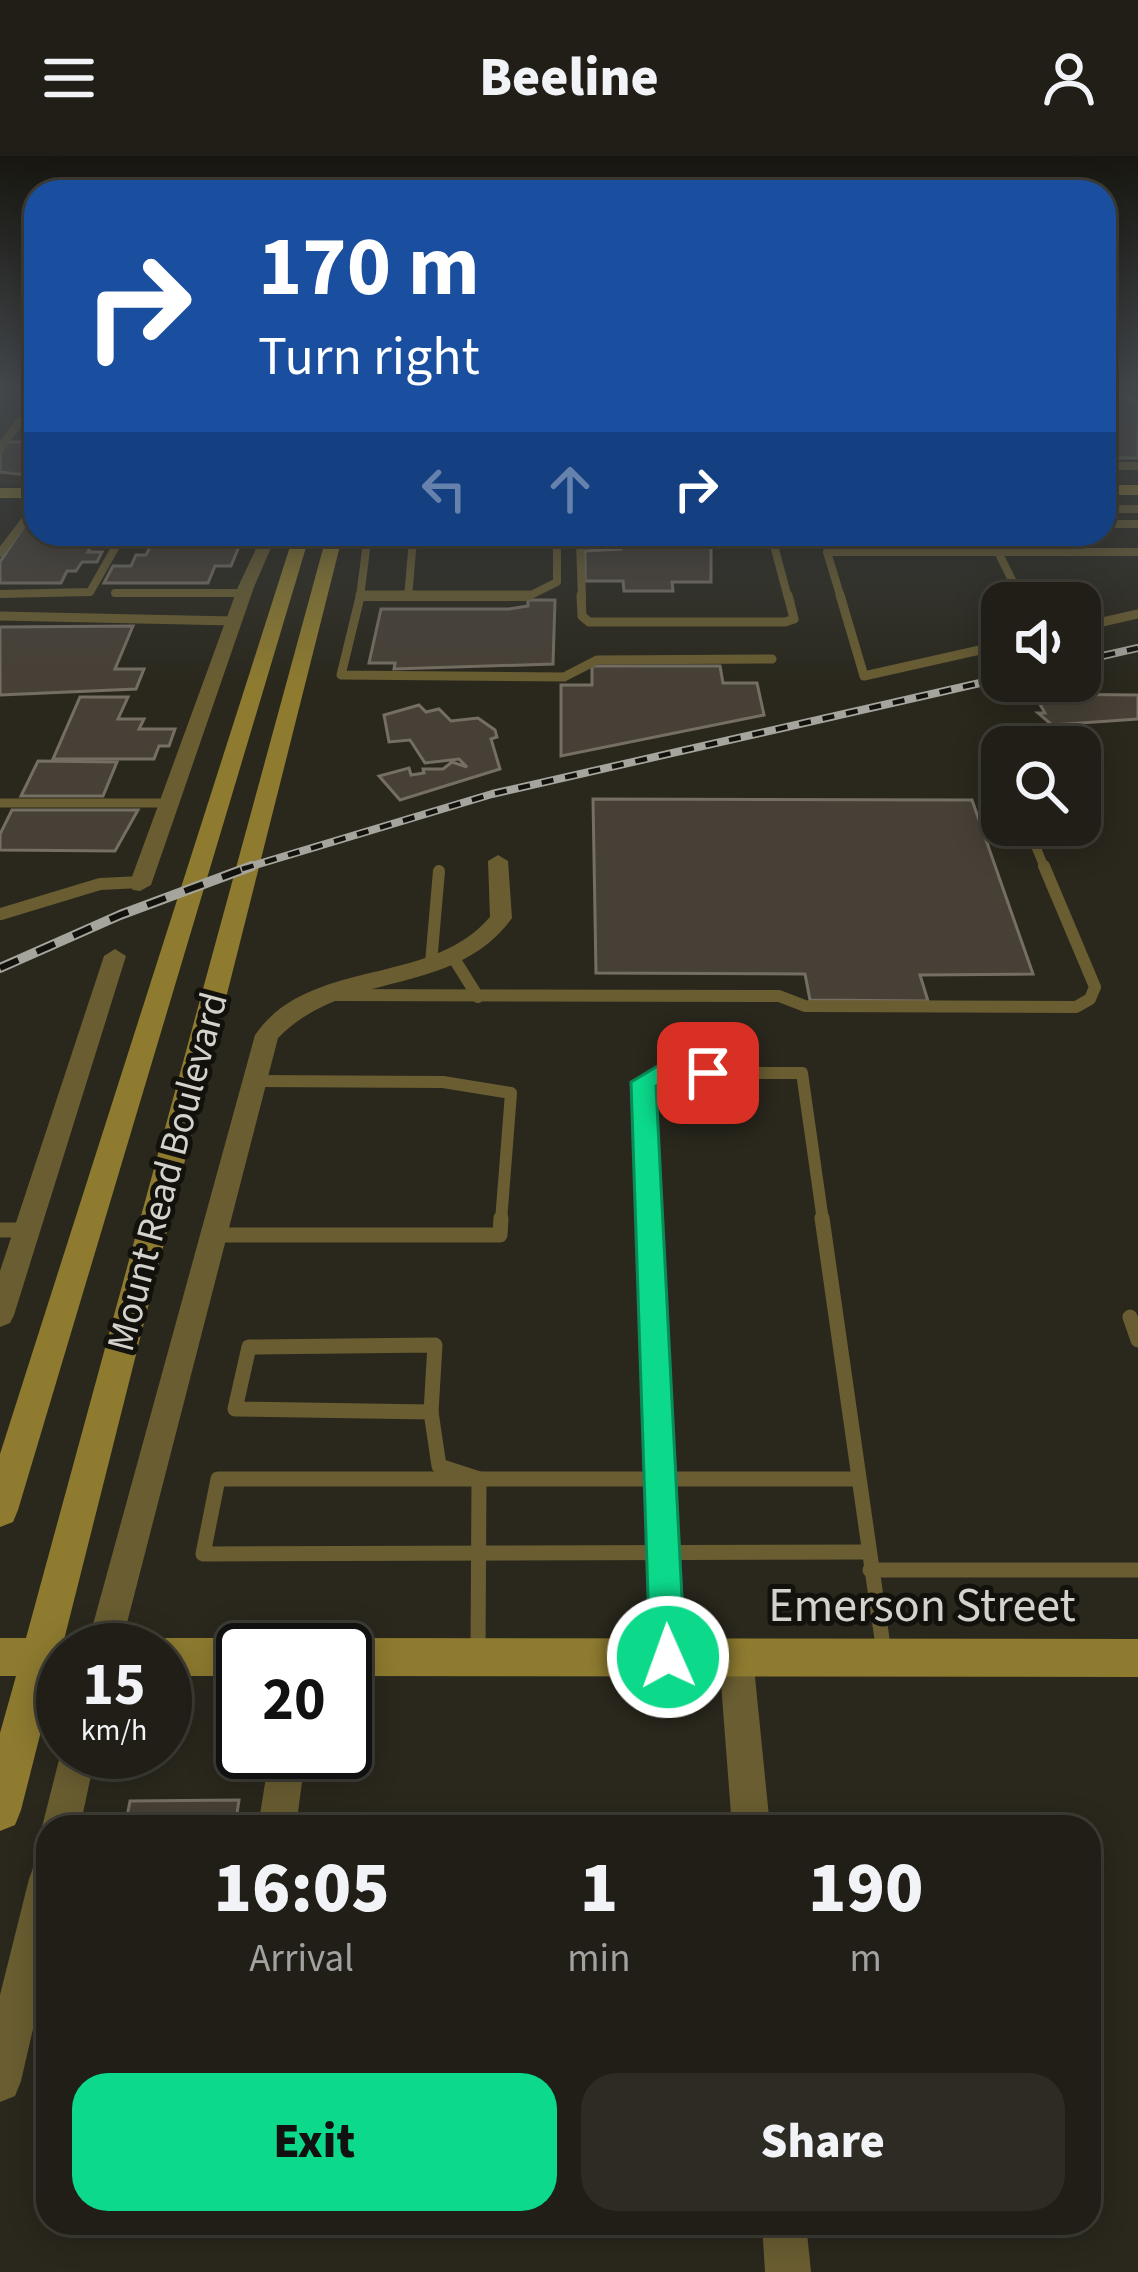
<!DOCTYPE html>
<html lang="en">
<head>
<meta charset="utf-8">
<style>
  :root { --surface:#201e16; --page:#2d2b23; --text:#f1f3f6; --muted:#a2a2a1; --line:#3d3c35; --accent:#0cd98a }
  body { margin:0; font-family:"Source Sans 3",sans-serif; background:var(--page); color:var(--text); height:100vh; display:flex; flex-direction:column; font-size:45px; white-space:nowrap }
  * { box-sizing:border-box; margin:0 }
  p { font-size:39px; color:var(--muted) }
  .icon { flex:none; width:66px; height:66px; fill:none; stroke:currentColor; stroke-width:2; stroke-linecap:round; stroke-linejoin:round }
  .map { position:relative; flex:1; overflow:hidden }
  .panel { position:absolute; left:36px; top:1659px; width:1065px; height:420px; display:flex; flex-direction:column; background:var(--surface); border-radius:36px; box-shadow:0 6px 30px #0003,0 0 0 3px var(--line) }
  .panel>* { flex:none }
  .banner { position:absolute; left:24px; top:24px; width:1092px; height:366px; border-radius:36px; box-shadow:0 6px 30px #0003,0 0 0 3px var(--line); background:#1a4fa0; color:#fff; overflow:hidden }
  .controls { position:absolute; left:981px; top:426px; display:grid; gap:24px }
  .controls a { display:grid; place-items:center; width:120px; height:120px; border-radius:24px; background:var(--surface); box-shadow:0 6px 30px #0003,0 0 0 3px var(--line); font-size:60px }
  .speed { position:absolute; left:36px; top:1467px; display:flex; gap:24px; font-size:60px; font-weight:700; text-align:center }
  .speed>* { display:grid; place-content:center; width:156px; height:156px; border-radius:50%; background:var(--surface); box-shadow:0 6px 30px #0003,0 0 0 3px var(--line); line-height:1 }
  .speed small { font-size:30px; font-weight:400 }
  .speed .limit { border:6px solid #111; border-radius:18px; background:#fff; color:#111 }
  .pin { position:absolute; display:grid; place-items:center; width:102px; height:102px; color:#fff; margin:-51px; border-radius:24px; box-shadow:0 6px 18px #0006 }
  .me { position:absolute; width:132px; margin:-66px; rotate:358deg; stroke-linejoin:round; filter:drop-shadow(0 0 9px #0008) }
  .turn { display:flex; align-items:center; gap:42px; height:252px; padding:0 36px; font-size:54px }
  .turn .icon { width:156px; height:156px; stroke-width:2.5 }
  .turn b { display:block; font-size:84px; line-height:102px }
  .lanes { display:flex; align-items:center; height:114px; padding:0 36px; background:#0003; justify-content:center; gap:60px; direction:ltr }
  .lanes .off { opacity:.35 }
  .eta { display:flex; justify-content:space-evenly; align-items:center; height:204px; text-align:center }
  .eta b { font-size:72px; font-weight:800; line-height:84px }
  .action { display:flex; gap:24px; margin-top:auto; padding:24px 36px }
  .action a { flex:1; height:138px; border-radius:36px; background:var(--accent); color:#111; font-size:48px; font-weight:800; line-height:138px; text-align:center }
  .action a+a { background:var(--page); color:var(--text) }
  header { display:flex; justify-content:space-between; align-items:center; height:156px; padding:0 36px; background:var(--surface); font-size:54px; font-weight:800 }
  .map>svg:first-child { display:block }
  .built { fill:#332f1e }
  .building { fill:#474036; stroke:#756e62; stroke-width:3 }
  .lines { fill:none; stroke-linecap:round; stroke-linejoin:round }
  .lane-far3 { stroke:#695d31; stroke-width:8 }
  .lane-far2 { stroke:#695d31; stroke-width:9 }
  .lane-far1 { stroke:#695d31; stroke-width:12 }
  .lane { stroke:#695d31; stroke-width:15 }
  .street { fill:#695d31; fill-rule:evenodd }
  .secondary { fill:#8e7b30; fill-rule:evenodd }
  .rail-far1-casing { stroke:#a6a59d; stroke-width:8 }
  .rail-casing { stroke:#a6a59d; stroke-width:10 }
  .rail-far1 { stroke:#12110c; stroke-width:4.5; stroke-dasharray:12; stroke-linecap:butt }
  .rail { stroke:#12110c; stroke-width:6; stroke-dasharray:20; stroke-linecap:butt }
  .route { fill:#0cd98a; stroke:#088d5a; stroke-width:3 }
  .labels { text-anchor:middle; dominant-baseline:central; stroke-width:10; stroke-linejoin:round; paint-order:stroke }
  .street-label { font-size:39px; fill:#d3d2cb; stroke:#12110c }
  .near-street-label { font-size:48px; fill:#d3d2cb; stroke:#12110c }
</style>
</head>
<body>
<header><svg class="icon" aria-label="menu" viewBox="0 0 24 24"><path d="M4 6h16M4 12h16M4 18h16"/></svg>Beeline<svg class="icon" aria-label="person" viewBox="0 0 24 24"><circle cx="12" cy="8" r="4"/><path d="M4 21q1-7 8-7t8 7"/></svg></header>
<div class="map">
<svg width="1138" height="2116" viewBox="0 0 1138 2116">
  <rect width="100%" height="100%" fill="#2a281d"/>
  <rect class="built" x="0" y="233" width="36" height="95"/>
  <g class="building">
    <path d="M 1104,233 L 1122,233 L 1138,248 L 1138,302 L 1104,302 Z"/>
    <path d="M 8,286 L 36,286 L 36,320 L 0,316 L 0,297 Z"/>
    <path d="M 24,370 L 36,370 L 36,378 L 98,378 L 88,396 L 102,396 L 97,406 L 82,406 L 76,415 L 67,415 L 61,427 L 0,427 L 0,406 Z"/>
    <path d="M 157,378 L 244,378 L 231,410 L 215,410 L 208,427 L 104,427 L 113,410 L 131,410 L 136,399 L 146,399 Z"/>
    <path d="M 620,378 L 709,378 L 710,385 L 723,385 L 724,391 L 711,391 L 711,426 L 672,426 L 673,435 L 624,435 L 623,425 L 585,425 L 585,395 L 621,393 Z"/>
    <path d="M 528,444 L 555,444 L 553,508 L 394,513 L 395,507 L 369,507 L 381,453 L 509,453 L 528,450 Z"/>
    <path d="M 133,470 L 115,513 L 144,513 L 136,533 L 0,539 L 0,471 Z"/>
    <path d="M 592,510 L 720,510 L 723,527 L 757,527 L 764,559 L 561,600 L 561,529 L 592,529 Z"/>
    <path d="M 1033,538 L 1138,539 L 1138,563 L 1052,569 L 1038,557 L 1045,557 L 1038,545 L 1051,547 L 1049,542 Z"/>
    <path d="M 80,541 L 128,541 L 118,563 L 144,563 L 139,573 L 175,573 L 169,590 L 159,590 L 154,603 L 53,603 Z"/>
    <path d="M 419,549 L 426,556 L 439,553 L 451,565 L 478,562 L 495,574 L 497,581 L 491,583 L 500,613 L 400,644 L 379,620 L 409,612 L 411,619 L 424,617 L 423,613 L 443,613 L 452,606 L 467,611 L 459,603 L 425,607 L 410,584 L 389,586 L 384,559 Z"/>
    <path d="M 38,605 L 117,606 L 103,640 L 21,640 Z"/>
    <path d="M 593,643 L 972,644 L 1033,818 L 920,819 L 928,845 L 810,844 L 805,818 L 596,817 Z"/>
    <path d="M 12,654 L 138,654 L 115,695 L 0,694 L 0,678 Z"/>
    <path d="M 239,1644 L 235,1671 L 125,1671 L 130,1645 Z"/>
  </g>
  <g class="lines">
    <g class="lane-far3">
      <path d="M 0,292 L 20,265 L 36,265"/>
      <path d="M 1104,310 L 1138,310"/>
      <path d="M 1104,353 L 1138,353"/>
      <path d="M 1104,368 L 1138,368"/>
      <path d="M 368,378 L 360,441 L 527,441 L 557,426 L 557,378"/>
      <path d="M 771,378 L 788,442"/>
      <path d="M 989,378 L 1021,442"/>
      <path d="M 368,385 L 413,384 L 408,441"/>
      <path d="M 0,397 L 36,350"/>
      <path d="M 115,437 L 244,437"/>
      <path d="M 0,438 L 90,436 L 123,378"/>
      <path d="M 582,442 L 580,387 L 591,378"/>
      <path d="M 841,442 L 827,396 L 1138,396"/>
    </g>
    <g class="lane-far2">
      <path d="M 360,439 L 530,439"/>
      <path d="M 581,439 L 582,460 L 589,466 L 785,466 L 794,463 L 788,439"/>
      <path d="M 840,439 L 864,520 L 1002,489"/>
      <path d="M 1019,439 L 1023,447"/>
      <path d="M 360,441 L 341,519 L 564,521 L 597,504 L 772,503"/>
      <path d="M 0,460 L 234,465"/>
      <path d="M 1080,471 L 1138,458"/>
      <path d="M 0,647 L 169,647"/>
      <path d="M 1027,669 L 1045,713"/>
    </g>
    <g class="lane-far1">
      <path d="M 1,758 L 100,728 L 141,726"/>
      <path d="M 453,801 L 478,841"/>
      <path d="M 431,807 L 439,715"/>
      <path d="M 337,839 L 779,840 L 805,850 L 1076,851 L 1090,843 L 1095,831 L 1044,710"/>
      <path d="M 254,925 L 443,926 L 511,937 L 501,1065"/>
      <path d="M 650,1065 L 644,926 L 661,917 L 802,917 L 823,1065"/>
    </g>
    <g class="lane">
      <path d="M 650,1062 L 668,1496"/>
      <path d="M 822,1062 L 884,1497"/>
      <path d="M 0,1074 L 27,1074"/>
      <path d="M 212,1079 L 500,1079 L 501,1062"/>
      <path d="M 1130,1161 L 1138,1184"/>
      <path d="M 435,1189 L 431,1256 L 235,1253 L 249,1191 Z"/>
      <path d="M 431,1256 L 439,1310 L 479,1323 L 478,1496"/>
      <path d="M 858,1323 L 218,1323 L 203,1398 L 868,1396"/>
      <path d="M 870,1414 L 1138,1414"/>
    </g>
    <g class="street">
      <path d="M 263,378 L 277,378 L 254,431 L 151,729 L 140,735 L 133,734 L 129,729 L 238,431 Z"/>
      <path d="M 498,699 L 508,705 L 512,762 C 453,843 346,812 278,882 L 120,1494 L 86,1494 L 255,879 C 310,800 429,832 490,761 L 488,705 Z"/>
      <path d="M 115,793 L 126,800 L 14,1159 L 10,1167 L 0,1171 L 0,1115 L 104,800 Z"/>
      <path d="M 736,1484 L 748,1489 L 753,1501 L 770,1671 L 732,1671 L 719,1501 L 724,1489 Z"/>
      <path d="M 63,1588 L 63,1596 L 96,1596 L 80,1671 L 48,1671 L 48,1685 L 42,1671 Z"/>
      <path d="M 270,1596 L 306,1596 L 296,1671 L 258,1671 Z"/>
      <path d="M 48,1704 L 48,1808 L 21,1925 L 15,1940 L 0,1946 L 0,1839 L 29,1723 L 34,1709 Z"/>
      <path d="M 762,2067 L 806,2067 L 811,2116 L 765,2116 Z"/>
    </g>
    <g class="secondary">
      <rect x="1104" y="329" width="34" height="10"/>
      <rect x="0" y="332" width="36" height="10"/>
      <path d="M 294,378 L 310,378 L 18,1354 L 13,1366 L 0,1371 L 0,1298 Z"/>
      <path d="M 327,378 L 343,378 L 64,1484 L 73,1494 L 63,1494 L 63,1518 L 55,1520 L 21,1654 L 15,1669 L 0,1675 L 0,1577 L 16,1520 L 0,1520 L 0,1482 L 26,1482 Z"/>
      <path d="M 165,1482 L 243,1482 L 259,1494 L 243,1494 L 243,1520 L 165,1520 L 165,1494 L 149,1494 Z"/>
      <path d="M 345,1482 L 1138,1483 L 1138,1521 L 345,1520 L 345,1494 L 329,1494 Z"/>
    </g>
    <g class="rail-far1-casing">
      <g id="rail-far1">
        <path d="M 1080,505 L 1138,492"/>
        <path d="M 242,713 L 492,638 L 1002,522"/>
      </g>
    </g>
    <g class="rail-casing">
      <path id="rail" d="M 0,812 L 120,759 L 252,710"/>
    </g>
    <use href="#rail-far1" class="rail-far1"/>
    <use href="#rail" class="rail"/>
  </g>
  <linearGradient id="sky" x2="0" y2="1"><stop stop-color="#171610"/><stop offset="0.44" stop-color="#44484c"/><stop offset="1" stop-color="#44484c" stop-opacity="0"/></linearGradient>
  <rect width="1138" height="529" fill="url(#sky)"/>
  <path class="route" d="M 661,908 L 708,908 L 720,917 C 704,934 676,918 656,930 L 685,1501 L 680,1514 L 668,1519 L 655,1514 L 650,1501 L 631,926 Z"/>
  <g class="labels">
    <g class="street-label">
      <text transform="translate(168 1016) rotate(-75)">Mount Read Boulevard</text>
    </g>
    <g class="near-street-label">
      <text x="922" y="1450">Emerson Street</text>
    </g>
  </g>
</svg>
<div class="controls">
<a><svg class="icon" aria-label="sound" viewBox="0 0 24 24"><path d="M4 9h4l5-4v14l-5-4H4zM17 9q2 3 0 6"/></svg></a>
<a><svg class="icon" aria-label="search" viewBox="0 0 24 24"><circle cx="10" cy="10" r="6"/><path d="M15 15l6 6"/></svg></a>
</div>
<div class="speed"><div>15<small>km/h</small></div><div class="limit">20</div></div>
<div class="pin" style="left:708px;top:917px;background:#d93025"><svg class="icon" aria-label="arrive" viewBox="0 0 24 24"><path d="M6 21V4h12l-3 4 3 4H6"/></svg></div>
<svg class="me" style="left:668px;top:1501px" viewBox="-20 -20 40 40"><circle r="17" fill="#0cd98a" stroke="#fff" stroke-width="3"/><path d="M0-11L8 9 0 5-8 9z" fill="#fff"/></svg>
<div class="banner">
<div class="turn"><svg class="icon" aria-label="right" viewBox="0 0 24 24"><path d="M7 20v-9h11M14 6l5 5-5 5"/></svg><div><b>170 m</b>Turn right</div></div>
<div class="lanes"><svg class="icon off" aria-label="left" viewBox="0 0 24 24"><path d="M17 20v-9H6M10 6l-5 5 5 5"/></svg><svg class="icon off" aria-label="ahead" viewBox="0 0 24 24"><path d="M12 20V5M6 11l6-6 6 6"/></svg><svg class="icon" aria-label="right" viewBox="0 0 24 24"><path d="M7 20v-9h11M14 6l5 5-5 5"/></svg></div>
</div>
<section class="panel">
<div class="eta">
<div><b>16:05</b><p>Arrival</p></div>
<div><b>1</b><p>min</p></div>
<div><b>190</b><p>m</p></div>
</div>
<div class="action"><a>Exit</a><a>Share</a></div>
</section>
</div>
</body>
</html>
